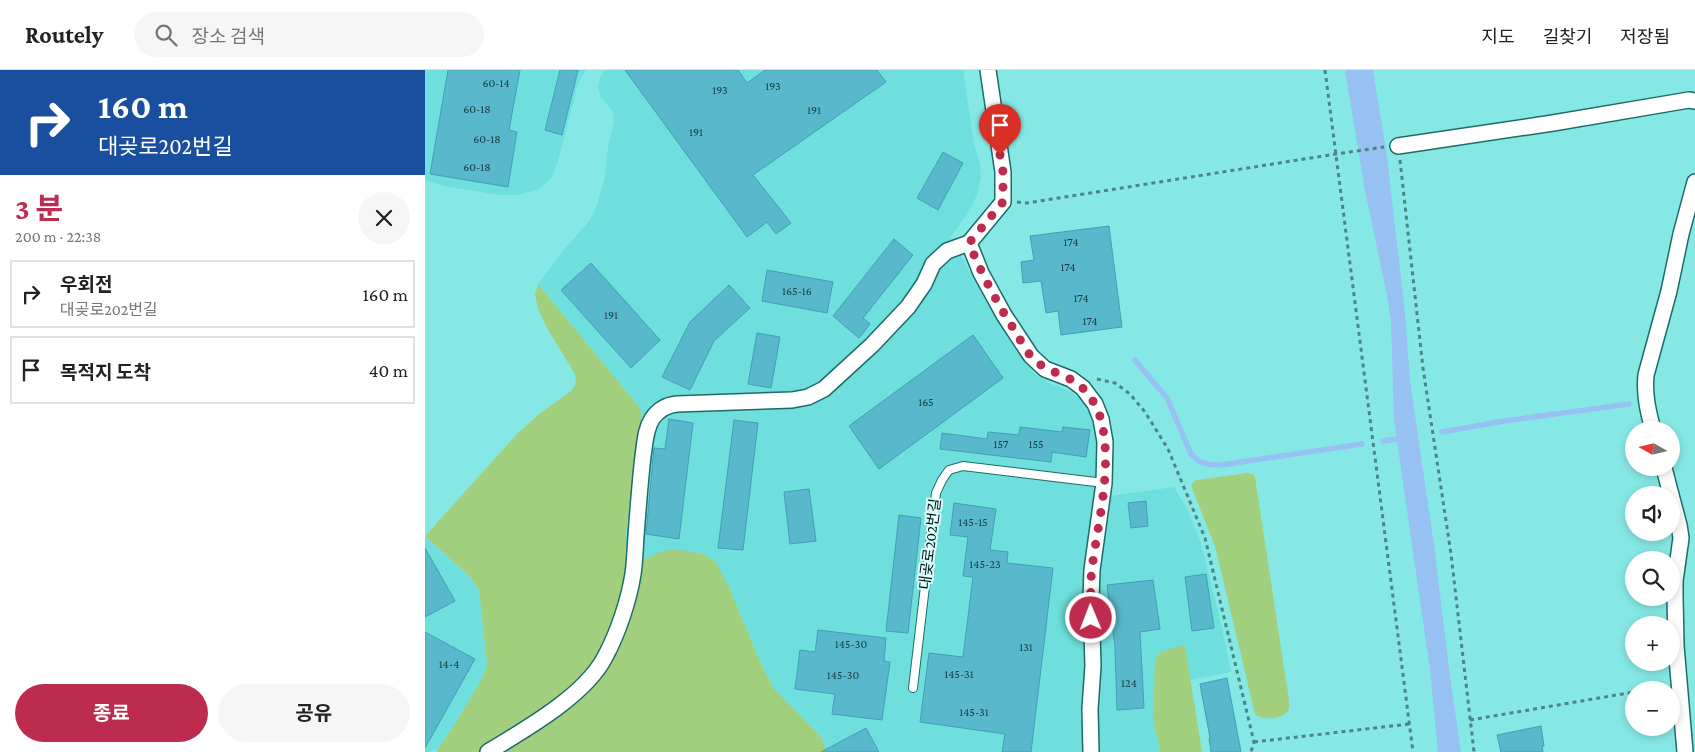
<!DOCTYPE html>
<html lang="ko">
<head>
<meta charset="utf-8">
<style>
  :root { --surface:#fff; --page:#f6f6f6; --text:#222; --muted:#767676; --line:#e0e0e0; --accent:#bd2c4e }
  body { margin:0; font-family:"Crimson Pro","Noto Sans KR",serif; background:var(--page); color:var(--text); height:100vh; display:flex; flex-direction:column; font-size:19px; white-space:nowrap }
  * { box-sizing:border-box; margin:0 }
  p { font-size:16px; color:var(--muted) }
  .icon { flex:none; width:28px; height:28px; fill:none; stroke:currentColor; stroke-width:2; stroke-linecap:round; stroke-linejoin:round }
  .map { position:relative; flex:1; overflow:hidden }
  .panel { display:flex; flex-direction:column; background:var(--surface); width:425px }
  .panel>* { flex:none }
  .guide { background:#1a4fa0; color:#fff; overflow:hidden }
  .needle { width:32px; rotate:278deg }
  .tools { position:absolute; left:1200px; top:351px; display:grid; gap:10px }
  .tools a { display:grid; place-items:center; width:55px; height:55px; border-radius:50%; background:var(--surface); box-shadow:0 2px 8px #0003; font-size:25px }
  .pin { position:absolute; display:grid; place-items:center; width:42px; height:42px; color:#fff; margin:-51px -21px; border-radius:50% 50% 50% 0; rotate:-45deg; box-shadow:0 0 5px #0007 }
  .pin .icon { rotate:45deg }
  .me { position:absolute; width:55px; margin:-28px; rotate:359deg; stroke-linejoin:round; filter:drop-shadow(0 0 4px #0008) }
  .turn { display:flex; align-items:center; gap:18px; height:105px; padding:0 15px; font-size:22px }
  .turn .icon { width:65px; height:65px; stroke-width:2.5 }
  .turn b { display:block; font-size:35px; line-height:42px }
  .round { display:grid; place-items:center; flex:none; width:52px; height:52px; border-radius:26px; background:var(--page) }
  .head { display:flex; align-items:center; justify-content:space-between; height:85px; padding:0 15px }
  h1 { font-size:30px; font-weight:700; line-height:38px; color:var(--accent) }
  .action { display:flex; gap:10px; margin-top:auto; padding:10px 15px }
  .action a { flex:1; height:58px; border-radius:30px; background:var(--accent); color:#fff; font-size:20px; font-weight:700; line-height:58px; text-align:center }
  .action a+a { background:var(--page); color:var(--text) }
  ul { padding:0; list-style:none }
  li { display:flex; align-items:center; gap:15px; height:68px; margin:0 10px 8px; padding:0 5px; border:2px solid var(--line); border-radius:0px }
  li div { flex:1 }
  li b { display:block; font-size:19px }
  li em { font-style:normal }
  header { display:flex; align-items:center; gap:30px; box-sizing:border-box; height:70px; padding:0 25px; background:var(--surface); border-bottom:1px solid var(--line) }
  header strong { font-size:24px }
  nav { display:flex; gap:28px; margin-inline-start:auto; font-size:18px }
  .search { width:350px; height:45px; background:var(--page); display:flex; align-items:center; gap:12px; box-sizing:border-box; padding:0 18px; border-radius:28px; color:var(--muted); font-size:19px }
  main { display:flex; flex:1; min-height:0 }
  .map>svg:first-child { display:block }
  .built { fill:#6edfdc }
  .green { fill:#a1cf7e }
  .water { fill:#97c1f2 }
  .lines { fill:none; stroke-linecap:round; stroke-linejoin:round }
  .stream { stroke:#97c1f2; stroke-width:5.5 }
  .building { fill:#59b8cb; stroke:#40a1b4 }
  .service-casing { stroke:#1b6c6a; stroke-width:10 }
  .minor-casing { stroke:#1b6c6a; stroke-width:18 }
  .path { stroke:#498685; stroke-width:3; stroke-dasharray:4 4; stroke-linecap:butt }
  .service { stroke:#fff; stroke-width:8 }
  .minor { stroke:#fff; stroke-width:15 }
  .route { stroke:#bd2c4e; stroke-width:9; stroke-dasharray:0 16.2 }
  .labels { text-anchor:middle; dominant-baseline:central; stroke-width:4; stroke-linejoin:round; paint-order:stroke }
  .number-label { font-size:12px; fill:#173c41 }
  .street-label { font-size:15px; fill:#011313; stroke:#dafefc }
</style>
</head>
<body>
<header>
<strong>Routely</strong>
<div class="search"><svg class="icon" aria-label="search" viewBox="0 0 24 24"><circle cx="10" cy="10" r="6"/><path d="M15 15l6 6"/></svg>장소 검색</div>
<nav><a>지도</a><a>길찾기</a><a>저장됨</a></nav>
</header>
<main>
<section class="panel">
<div class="guide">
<div class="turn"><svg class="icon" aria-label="right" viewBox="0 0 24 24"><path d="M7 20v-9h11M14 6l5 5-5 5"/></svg><div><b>160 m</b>대곶로202번길</div></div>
</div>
<div class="head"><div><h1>3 분</h1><p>200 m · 22:38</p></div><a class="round"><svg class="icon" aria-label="close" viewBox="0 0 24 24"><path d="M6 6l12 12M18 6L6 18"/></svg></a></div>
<ul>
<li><svg class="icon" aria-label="right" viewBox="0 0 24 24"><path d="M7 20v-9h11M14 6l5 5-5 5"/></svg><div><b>우회전</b><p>대곶로202번길</p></div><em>160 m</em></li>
<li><svg class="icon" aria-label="arrive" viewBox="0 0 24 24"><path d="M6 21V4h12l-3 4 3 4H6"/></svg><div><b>목적지 도착</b></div><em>40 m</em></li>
</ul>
<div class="action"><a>종료</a><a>공유</a></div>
</section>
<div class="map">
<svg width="1270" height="682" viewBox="0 0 1270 682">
  <rect width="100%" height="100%" fill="#86e8e5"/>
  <g class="built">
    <path d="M 0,0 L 161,0 L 153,14 L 133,91 L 127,107 L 113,120 L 90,125 L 75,125 L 18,116 L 0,110 Z"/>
    <path d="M 180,0 L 538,0 L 549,73 L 555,94 L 556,107 L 552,125 L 544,141 L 526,167 L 562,233 L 599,290 L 609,303 L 622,312 L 644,321 L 657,329 L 664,342 L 671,364 L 673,392 L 670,431 L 660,492 L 658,539 L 661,589 L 658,656 L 659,682 L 403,682 L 396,667 L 349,619 L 337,596 L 303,515 L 206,496 L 201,486 L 201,464 L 211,380 L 215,338 L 113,214 L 138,181 L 165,150 L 172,135 L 180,107 L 183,76 L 189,52 L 188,42 L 176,27 L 173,18 L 175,7 Z"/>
    <path d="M 749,417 L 763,441 L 775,470 L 795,549 L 806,602 L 765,610 L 760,576 L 728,649 L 735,682 L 673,682 L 672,522 L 676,473 L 685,426 Z"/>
    <path d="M 0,467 L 46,508 L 54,520 L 62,593 L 59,605 L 33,649 L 13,679 L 3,682 L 0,682 Z"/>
  </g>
  <g class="green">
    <path d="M 113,214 L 215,338 L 217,350 L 211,380 L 201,464 L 201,486 L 205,496 L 235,482 L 249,479 L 278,484 L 290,491 L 303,515 L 337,596 L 349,619 L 396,667 L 403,682 L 11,682 L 33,649 L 59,605 L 62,593 L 54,520 L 46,508 L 0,466 L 92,364 L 113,345 L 147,320 L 151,313 L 150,304 L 122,258 L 113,239 L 110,224 Z"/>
    <path d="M 823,403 L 828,404 L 830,407 L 864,630 C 864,634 865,639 862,642 C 856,650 836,650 830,644 L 790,476 L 767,418 L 767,414 L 771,410 Z"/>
    <path d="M 760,575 L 777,682 L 735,682 L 728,649 L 730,591 L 735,582 Z"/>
  </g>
  <path class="water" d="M 920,0 L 948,0 L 962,87 L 980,243 L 985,311 L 1009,475 L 1025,606 L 1036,682 L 1013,682 L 1005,600 L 969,350 L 966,252 L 962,225 L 940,121 Z"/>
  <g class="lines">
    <g class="stream">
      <path d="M 710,290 L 742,328 L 766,384 C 775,394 783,395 796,395 L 937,374"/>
      <path d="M 1017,362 L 1079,351 L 1204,334"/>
      <path d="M 958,371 L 979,368"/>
    </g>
  </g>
  <g class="building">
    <path d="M 23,0 L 95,0 L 84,60 L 92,62 L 83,117 L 5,104 Z"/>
    <path d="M 135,0 L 153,0 L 137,65 L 120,60 Z"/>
    <path d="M 200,0 L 313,0 L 322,13 L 340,0 L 452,0 L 461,12 L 328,105 L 366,153 L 351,164 L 342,152 L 322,167 Z"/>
    <path d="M 518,82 L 538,93 L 513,140 L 492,128 Z"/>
    <path d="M 684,156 L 697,257 L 636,265 L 633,241 L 621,243 L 616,211 L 598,213 L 596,192 L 609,190 L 605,166 Z"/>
    <path d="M 469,169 L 488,185 L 438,248 L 445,254 L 434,268 L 408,246 Z"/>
    <path d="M 166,193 L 235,270 L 206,298 L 136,220 Z"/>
    <path d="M 342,200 L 408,212 L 402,243 L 337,231 Z"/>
    <path d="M 304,215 L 325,238 L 289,271 L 265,320 L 237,307 L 265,252 Z"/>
    <path d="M 332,263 L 355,267 L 346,318 L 323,314 Z"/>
    <path d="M 548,265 L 578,308 L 454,399 L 424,356 Z"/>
    <path d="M 244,349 L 268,353 L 254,469 L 221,464 L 229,378 L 240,379 Z"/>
    <path d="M 309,350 L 333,353 L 318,480 L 293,478 Z"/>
    <path d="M 595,357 L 637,362 L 638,357 L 665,360 L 661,387 L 627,382 L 626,392 L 515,379 L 517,363 L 562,369 L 563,362 L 594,365 Z"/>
    <path d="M 384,419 L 391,471 L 365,474 L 359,422 Z"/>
    <path d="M 721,431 L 723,456 L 706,458 L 703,433 Z"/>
    <path d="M 529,433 L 571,439 L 565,480 L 583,482 L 582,493 L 628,498 L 606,682 L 577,682 L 580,664 L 495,652 L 504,583 L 538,587 L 548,507 L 538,506 L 543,467 L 525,465 Z"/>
    <path d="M 474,445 L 496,448 L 483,563 L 461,561 Z"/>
    <path d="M 0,478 L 30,531 L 0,547 Z"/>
    <path d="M 781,504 L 789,558 L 767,561 L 760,507 Z"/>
    <path d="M 728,510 L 735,559 L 715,562 L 719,638 L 692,640 L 690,577 L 682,515 Z"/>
    <path d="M 393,560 L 461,568 L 459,591 L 465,592 L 457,650 L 407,644 L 410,624 L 370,619 L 375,580 L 390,582 Z"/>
    <path d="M 0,562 L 50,589 L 0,678 Z"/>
    <path d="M 802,608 L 816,682 L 786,682 L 784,668 L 785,668 L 775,614 Z"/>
    <path d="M 1116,656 L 1119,676 L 1117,676 L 1118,682 L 1076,682 L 1072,665 Z"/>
    <path d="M 441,658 L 454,682 L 396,682 Z"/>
  </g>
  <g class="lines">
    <g class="service-casing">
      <path id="service" d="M 488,618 L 511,423 L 517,410 L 524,400 L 538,396 L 679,413"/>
    </g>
    <g class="minor-casing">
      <g id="minor">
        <path d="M 563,0 L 578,102 L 578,132 L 544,173 L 556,203 L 579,245 L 606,286 L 620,299 L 646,309 L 658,318 L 670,334 L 676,349 L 680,372 L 679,413 L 667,500 L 666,529 L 668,596 L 665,639 L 666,682"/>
        <path d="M 973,76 L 1128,53 L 1264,30 L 1270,31"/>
        <path d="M 1228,360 C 1223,341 1219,324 1221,305 L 1244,221 L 1256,164 L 1270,112"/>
        <path d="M 1239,398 L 1246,425"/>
        <path d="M 1246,425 L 1254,455 L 1256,468 L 1250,511 L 1250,527 L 1251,576 L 1260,682"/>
        <path d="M 63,682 C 99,660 160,626 180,587 C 193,563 204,530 208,504 C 210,491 210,478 211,466 C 213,439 215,412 218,386 C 220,374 220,360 227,349 C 233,340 241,335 252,334 L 367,330 L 383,327 L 399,319 L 447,275 L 483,237 L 499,214 L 508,194 L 522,181 L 544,173"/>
      </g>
    </g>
    <g class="path">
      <path d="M 900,0 L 988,682"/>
      <path d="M 975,90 L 998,298 L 1026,484 L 1049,682"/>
      <path d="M 592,132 L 602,133 L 911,84 L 959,77"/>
      <path d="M 672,309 L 690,313 L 705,324 L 720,342 L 743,379 L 780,468 L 829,672 L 826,682"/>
      <path d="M 1221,620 L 1239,617"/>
      <path d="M 1045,650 L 1209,622"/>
      <path d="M 829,672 L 984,654"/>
    </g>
    <use href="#service" class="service"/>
    <use href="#minor" class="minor"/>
  </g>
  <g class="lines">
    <path class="route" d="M 575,85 L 578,102 L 578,132 L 544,173 C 557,205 573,235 592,264 C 596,271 600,280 606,286 C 618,300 630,301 645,309 C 660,316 672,334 676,350 C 688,396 673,452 667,498 C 665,514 666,531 666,548"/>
  </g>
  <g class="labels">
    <g class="number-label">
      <text x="71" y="13">60-14</text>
      <text x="348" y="16">193</text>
      <text x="295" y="20">193</text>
      <text x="52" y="39">60-18</text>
      <text x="389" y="40">191</text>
      <text x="271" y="62">191</text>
      <text x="62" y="69">60-18</text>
      <text x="52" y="97">60-18</text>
      <text x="646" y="172">174</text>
      <text x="643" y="197">174</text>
      <text x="372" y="221">165-16</text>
      <text x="656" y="228">174</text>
      <text x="186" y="245">191</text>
      <text x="665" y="251">174</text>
      <text x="501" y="332">165</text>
      <text x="576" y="374">157</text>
      <text x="611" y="374">155</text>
      <text x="548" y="452">145-15</text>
      <text x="560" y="494">145-23</text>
      <text x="426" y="574">145-30</text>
      <text x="601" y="577">131</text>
      <text x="24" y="594">14-4</text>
      <text x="534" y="604">145-31</text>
      <text x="418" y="605">145-30</text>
      <text x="704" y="613">124</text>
      <text x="549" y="642">145-31</text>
    </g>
    <g class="street-label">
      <text transform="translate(505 474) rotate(-83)">대곶로202번길</text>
    </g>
  </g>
</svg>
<div class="tools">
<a><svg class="needle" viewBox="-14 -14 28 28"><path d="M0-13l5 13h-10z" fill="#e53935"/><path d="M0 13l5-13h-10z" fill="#767676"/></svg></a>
<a><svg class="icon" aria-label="sound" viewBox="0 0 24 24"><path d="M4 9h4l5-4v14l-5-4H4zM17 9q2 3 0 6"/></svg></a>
<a><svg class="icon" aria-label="search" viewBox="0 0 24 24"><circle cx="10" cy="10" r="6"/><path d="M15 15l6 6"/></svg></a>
<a>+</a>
<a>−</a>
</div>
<div class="pin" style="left:575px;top:85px;background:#d93025"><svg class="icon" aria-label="arrive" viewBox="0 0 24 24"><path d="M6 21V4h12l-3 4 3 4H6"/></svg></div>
<svg class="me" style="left:666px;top:548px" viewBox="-20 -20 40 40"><circle r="17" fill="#bd2c4e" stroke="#fff" stroke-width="3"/><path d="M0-11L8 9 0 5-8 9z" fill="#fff"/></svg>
</div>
</main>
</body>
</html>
